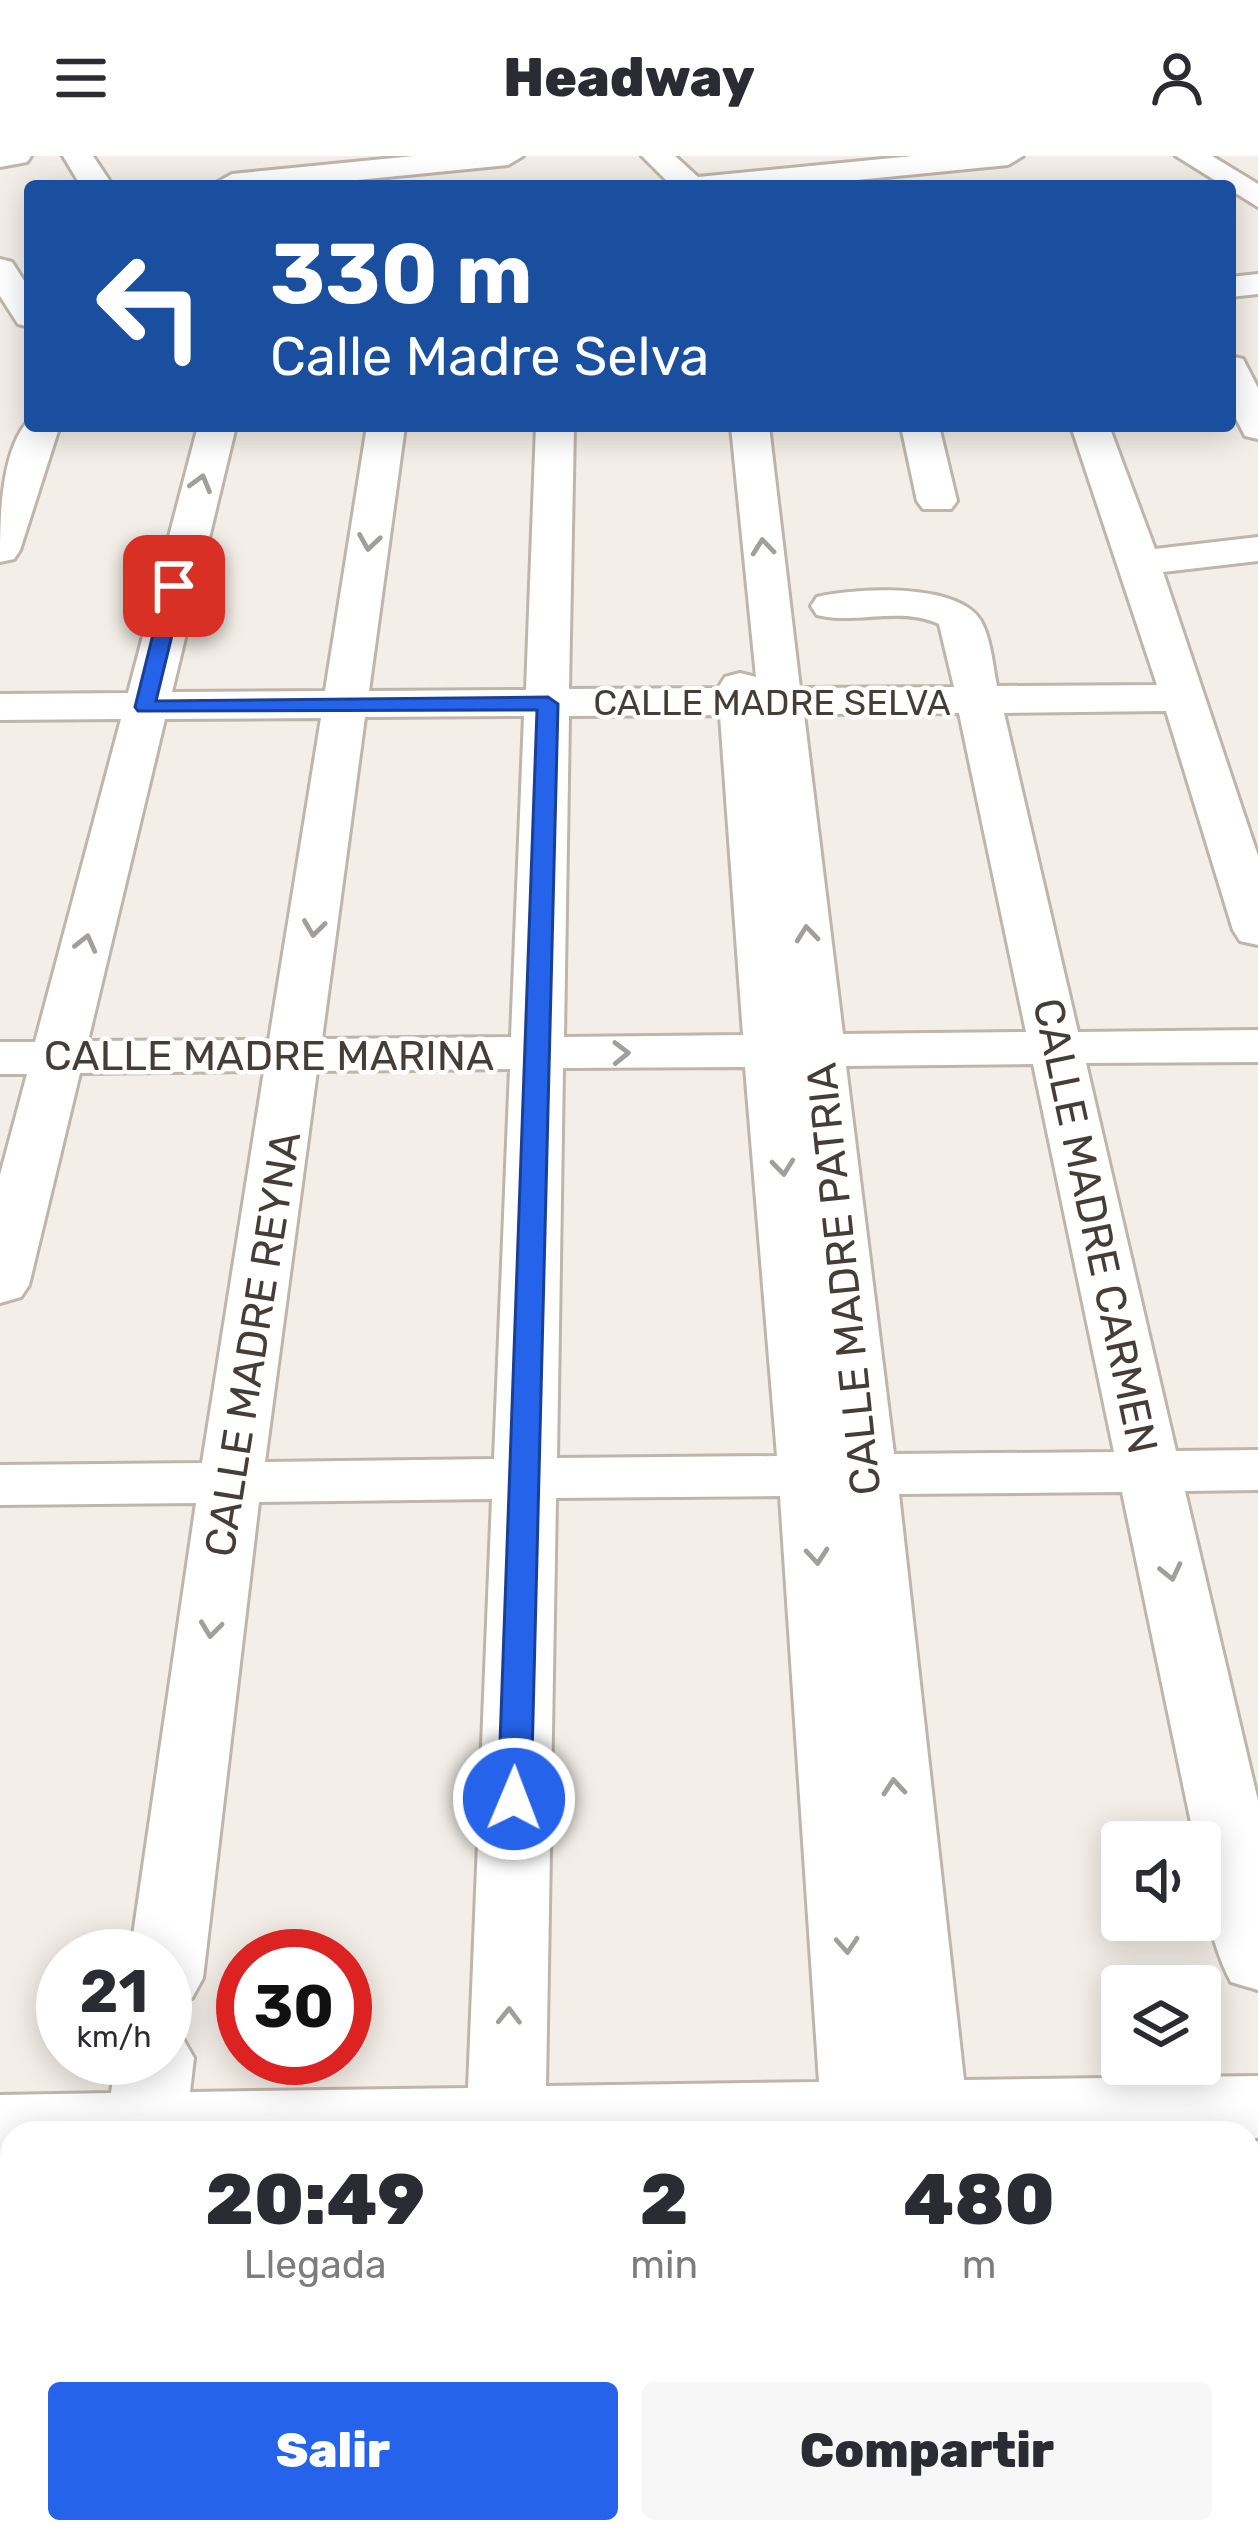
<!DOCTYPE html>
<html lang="es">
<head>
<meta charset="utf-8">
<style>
  :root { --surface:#fff; --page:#f7f7f7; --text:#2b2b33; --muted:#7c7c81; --accent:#2563eb }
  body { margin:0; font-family:Rubik,sans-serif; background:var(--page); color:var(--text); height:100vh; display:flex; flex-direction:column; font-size:45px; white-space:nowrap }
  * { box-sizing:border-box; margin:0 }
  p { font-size:39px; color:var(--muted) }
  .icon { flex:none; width:66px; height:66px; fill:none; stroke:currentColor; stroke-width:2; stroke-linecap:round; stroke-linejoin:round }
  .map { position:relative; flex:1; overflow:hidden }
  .drawer { position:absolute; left:0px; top:1965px; width:1260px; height:423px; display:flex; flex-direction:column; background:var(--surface); border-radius:36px 36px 0 0; box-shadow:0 6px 30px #0003 }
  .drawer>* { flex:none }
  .hud { position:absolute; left:24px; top:24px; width:1212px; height:252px; border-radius:12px; box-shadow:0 6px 30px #0003; background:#1a4fa0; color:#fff; overflow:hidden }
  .tools { position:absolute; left:1101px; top:1665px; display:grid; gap:24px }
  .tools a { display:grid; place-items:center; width:120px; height:120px; border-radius:12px; background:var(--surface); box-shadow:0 6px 30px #0003; font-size:60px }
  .speed { position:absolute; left:36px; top:1773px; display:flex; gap:24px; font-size:60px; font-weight:700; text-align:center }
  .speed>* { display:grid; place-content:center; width:156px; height:156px; border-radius:50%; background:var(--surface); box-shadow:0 6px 30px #0003; line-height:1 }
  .speed small { font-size:30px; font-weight:400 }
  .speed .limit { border:18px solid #d22; background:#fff; color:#111 }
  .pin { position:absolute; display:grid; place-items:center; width:102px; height:102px; color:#fff; margin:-51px; border-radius:24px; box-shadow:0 6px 18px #0006 }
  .me { position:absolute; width:132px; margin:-66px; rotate:1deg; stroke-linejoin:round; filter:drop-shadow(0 0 9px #0008) }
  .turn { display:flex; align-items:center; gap:42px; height:252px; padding:0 48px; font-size:54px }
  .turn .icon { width:156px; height:156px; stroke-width:2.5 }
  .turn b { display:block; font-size:84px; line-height:102px }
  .eta { display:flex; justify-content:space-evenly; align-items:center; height:204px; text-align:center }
  .eta b { font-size:72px; font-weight:800; line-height:84px }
  .primary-button { display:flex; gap:24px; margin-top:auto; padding:24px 48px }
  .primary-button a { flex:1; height:138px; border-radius:12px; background:var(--accent); color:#fff; font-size:48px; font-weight:800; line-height:138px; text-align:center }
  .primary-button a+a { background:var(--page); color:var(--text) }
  header { display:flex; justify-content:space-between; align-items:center; height:156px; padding:0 48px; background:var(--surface); font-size:54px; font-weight:800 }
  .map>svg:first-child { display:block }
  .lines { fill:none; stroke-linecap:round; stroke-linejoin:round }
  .minor-casing { stroke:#bfb5a9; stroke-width:6 }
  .minor { fill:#fff; fill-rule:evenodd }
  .oneway { stroke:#a29e9a }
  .route { fill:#2563eb; stroke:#184099; stroke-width:3 }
  .labels { text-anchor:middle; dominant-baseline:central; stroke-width:9; stroke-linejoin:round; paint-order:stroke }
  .far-street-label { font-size:36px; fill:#463e36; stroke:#fff }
  .street-label { font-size:42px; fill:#463e36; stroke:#fff }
</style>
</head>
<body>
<header><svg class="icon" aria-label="menu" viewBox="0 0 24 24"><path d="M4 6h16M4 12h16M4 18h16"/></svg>Headway<svg class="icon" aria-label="person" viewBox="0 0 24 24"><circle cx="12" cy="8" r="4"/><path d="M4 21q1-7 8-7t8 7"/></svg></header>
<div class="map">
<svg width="1258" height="2386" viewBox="0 0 1258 2386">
  <rect width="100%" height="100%" fill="#f3eee7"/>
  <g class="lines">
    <g class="minor-casing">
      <g id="minor">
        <path d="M 0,0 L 31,0 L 27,6 L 0,11 Z"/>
        <path d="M 63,0 L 93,0 L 113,30 L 81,30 Z"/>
        <path d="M 414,0 L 523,0 L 508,9 L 297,30 L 216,27 L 232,18 Z"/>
        <path d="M 642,0 L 675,0 L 698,21 L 913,0 L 1023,0 L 1008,9 L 796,30 L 672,30 Z"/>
        <path d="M 1176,0 L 1212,0 L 1258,28 L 1258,51 Z"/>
        <path d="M 0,103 L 12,106 L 30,134 L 30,171 L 18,168 L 0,140 Z"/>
        <path d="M 1258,118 L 1258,138 L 1230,141 L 1230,121 Z"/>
        <path d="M 1230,200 L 1243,203 L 1258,232 L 1258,283 L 1245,280 L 1230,251 Z"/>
        <path d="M 30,263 L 30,270 L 59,272 L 20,394 L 14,403 L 0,406 C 0,365 0,293 30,263 Z"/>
        <path d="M 198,270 L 236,270 L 172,536 L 325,535 L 367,270 L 405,270 L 369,535 L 526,534 L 536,270 L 574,270 L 569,533 L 718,532 L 725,521 L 740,517 L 756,521 L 731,270 L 769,270 L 800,532 L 954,531 L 939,468 C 901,450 857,469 817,459 L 811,450 L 817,441 C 856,432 958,426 981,465 C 991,483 993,510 997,530 L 1157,529 L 1071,270 L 1109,270 L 1155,393 L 1258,381 L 1258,405 L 1163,416 L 1258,700 L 1258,789 L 1240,785 L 1233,774 L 1166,555 L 1004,557 L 1078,876 L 1258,874 L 1258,906 L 1086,907 L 1176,1295 L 1258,1294 L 1258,1334 L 1185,1335 L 1258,1645 L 1258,1834 L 1231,1826 C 1210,1787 1200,1730 1200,1686 L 1195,1686 L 1122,1336 L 899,1338 L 964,1924 L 1258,1920 L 1258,1982 L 1248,1982 L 1248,1977 L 12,1977 L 12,2001 L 0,2001 L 0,1939 L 111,1937 L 116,1902 L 165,1902 L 165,1875 L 182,1881 L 194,1902 L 190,1936 L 468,1932 L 492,1343 L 259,1346 L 203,1822 L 192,1842 L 165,1851 L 165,1800 L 130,1800 L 196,1347 L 0,1349 L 0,1309 L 202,1307 L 264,915 L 80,917 L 29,1129 L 21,1141 L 0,1147 L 0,1019 L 27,918 L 0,918 L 0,886 L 35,886 L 121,563 L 0,564 L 0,538 L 128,537 ZM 959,557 L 1026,876 L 843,878 L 804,558 ZM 720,559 L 743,879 L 564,881 L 569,560 ZM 524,560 L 511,881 L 322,883 L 365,561 ZM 321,562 L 269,884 L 88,885 L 165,563 ZM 1033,908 L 1114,1296 L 894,1298 L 846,910 ZM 745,911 L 777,1300 L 557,1302 L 563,912 ZM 510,913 L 494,1303 L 265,1306 L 317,915 ZM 780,1340 L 819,1926 L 546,1930 L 556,1342 Z"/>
        <path d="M 901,270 L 939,270 L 957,345 L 951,353 L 923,353 L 917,345 Z"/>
        <path d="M 44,2376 L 134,2376 L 133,2386 L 43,2386 Z"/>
        <rect x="451" y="2376" width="90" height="10"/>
        <path d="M 853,2376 L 1017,2376 L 1018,2386 L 854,2386 Z"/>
      </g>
    </g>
    <use href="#minor" class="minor"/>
  </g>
  <defs><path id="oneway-chevron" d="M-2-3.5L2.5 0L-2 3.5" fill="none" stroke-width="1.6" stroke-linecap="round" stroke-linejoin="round" transform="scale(3)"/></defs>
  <g class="oneway">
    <use href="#oneway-chevron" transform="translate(201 327) rotate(-74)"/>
    <use href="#oneway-chevron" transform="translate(369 386) rotate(99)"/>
    <use href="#oneway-chevron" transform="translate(763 391) rotate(-96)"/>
    <use href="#oneway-chevron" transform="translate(314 772) rotate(98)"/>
    <use href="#oneway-chevron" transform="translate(807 778) rotate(-96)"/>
    <use href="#oneway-chevron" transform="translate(86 787) rotate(-76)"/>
    <use href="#oneway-chevron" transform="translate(621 897) rotate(-1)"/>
    <use href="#oneway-chevron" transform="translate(783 1011) rotate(84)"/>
    <use href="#oneway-chevron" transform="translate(817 1400) rotate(85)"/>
    <use href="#oneway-chevron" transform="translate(1171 1416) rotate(77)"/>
    <use href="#oneway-chevron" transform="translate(211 1473) rotate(97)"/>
    <use href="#oneway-chevron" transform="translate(894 1631) rotate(-95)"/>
    <use href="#oneway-chevron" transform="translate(847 1789) rotate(86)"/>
    <use href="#oneway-chevron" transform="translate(509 1860) rotate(-89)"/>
  </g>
  <path class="route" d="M 174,425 L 184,430 L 156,545 L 548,541 L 558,548 L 531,1643 L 526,1651 L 503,1651 L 498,1643 L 537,554 L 138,555 L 135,551 L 165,430 Z"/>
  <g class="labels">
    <g class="far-street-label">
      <text x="772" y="546">CALLE MADRE SELVA</text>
    </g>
    <g class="street-label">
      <text x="269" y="900">CALLE MADRE MARINA</text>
      <text transform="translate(1095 1070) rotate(78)">CALLE MADRE CARMEN</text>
      <text transform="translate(844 1123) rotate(-96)">CALLE MADRE PATRIA</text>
      <text transform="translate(253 1188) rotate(-81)">CALLE MADRE REYNA</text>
    </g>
  </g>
</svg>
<div class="tools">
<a><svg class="icon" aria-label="sound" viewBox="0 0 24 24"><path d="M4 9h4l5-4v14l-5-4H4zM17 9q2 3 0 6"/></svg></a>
<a><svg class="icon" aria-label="layers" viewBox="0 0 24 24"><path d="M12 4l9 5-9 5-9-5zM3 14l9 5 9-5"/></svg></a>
</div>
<div class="speed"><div>21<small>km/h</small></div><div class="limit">30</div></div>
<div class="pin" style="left:174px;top:430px;background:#d93025"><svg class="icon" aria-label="arrive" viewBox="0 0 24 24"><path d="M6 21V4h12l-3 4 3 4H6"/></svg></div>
<svg class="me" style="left:514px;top:1643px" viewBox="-20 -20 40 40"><circle r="17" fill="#2563eb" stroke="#fff" stroke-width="3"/><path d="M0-11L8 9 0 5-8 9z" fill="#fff"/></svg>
<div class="hud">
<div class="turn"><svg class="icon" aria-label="left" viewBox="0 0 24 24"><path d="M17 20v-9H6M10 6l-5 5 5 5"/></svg><div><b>330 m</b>Calle Madre Selva</div></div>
</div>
<section class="drawer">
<div class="eta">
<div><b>20:49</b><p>Llegada</p></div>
<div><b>2</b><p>min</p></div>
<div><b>480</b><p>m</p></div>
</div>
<div class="primary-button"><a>Salir</a><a>Compartir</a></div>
</section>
</div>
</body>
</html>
